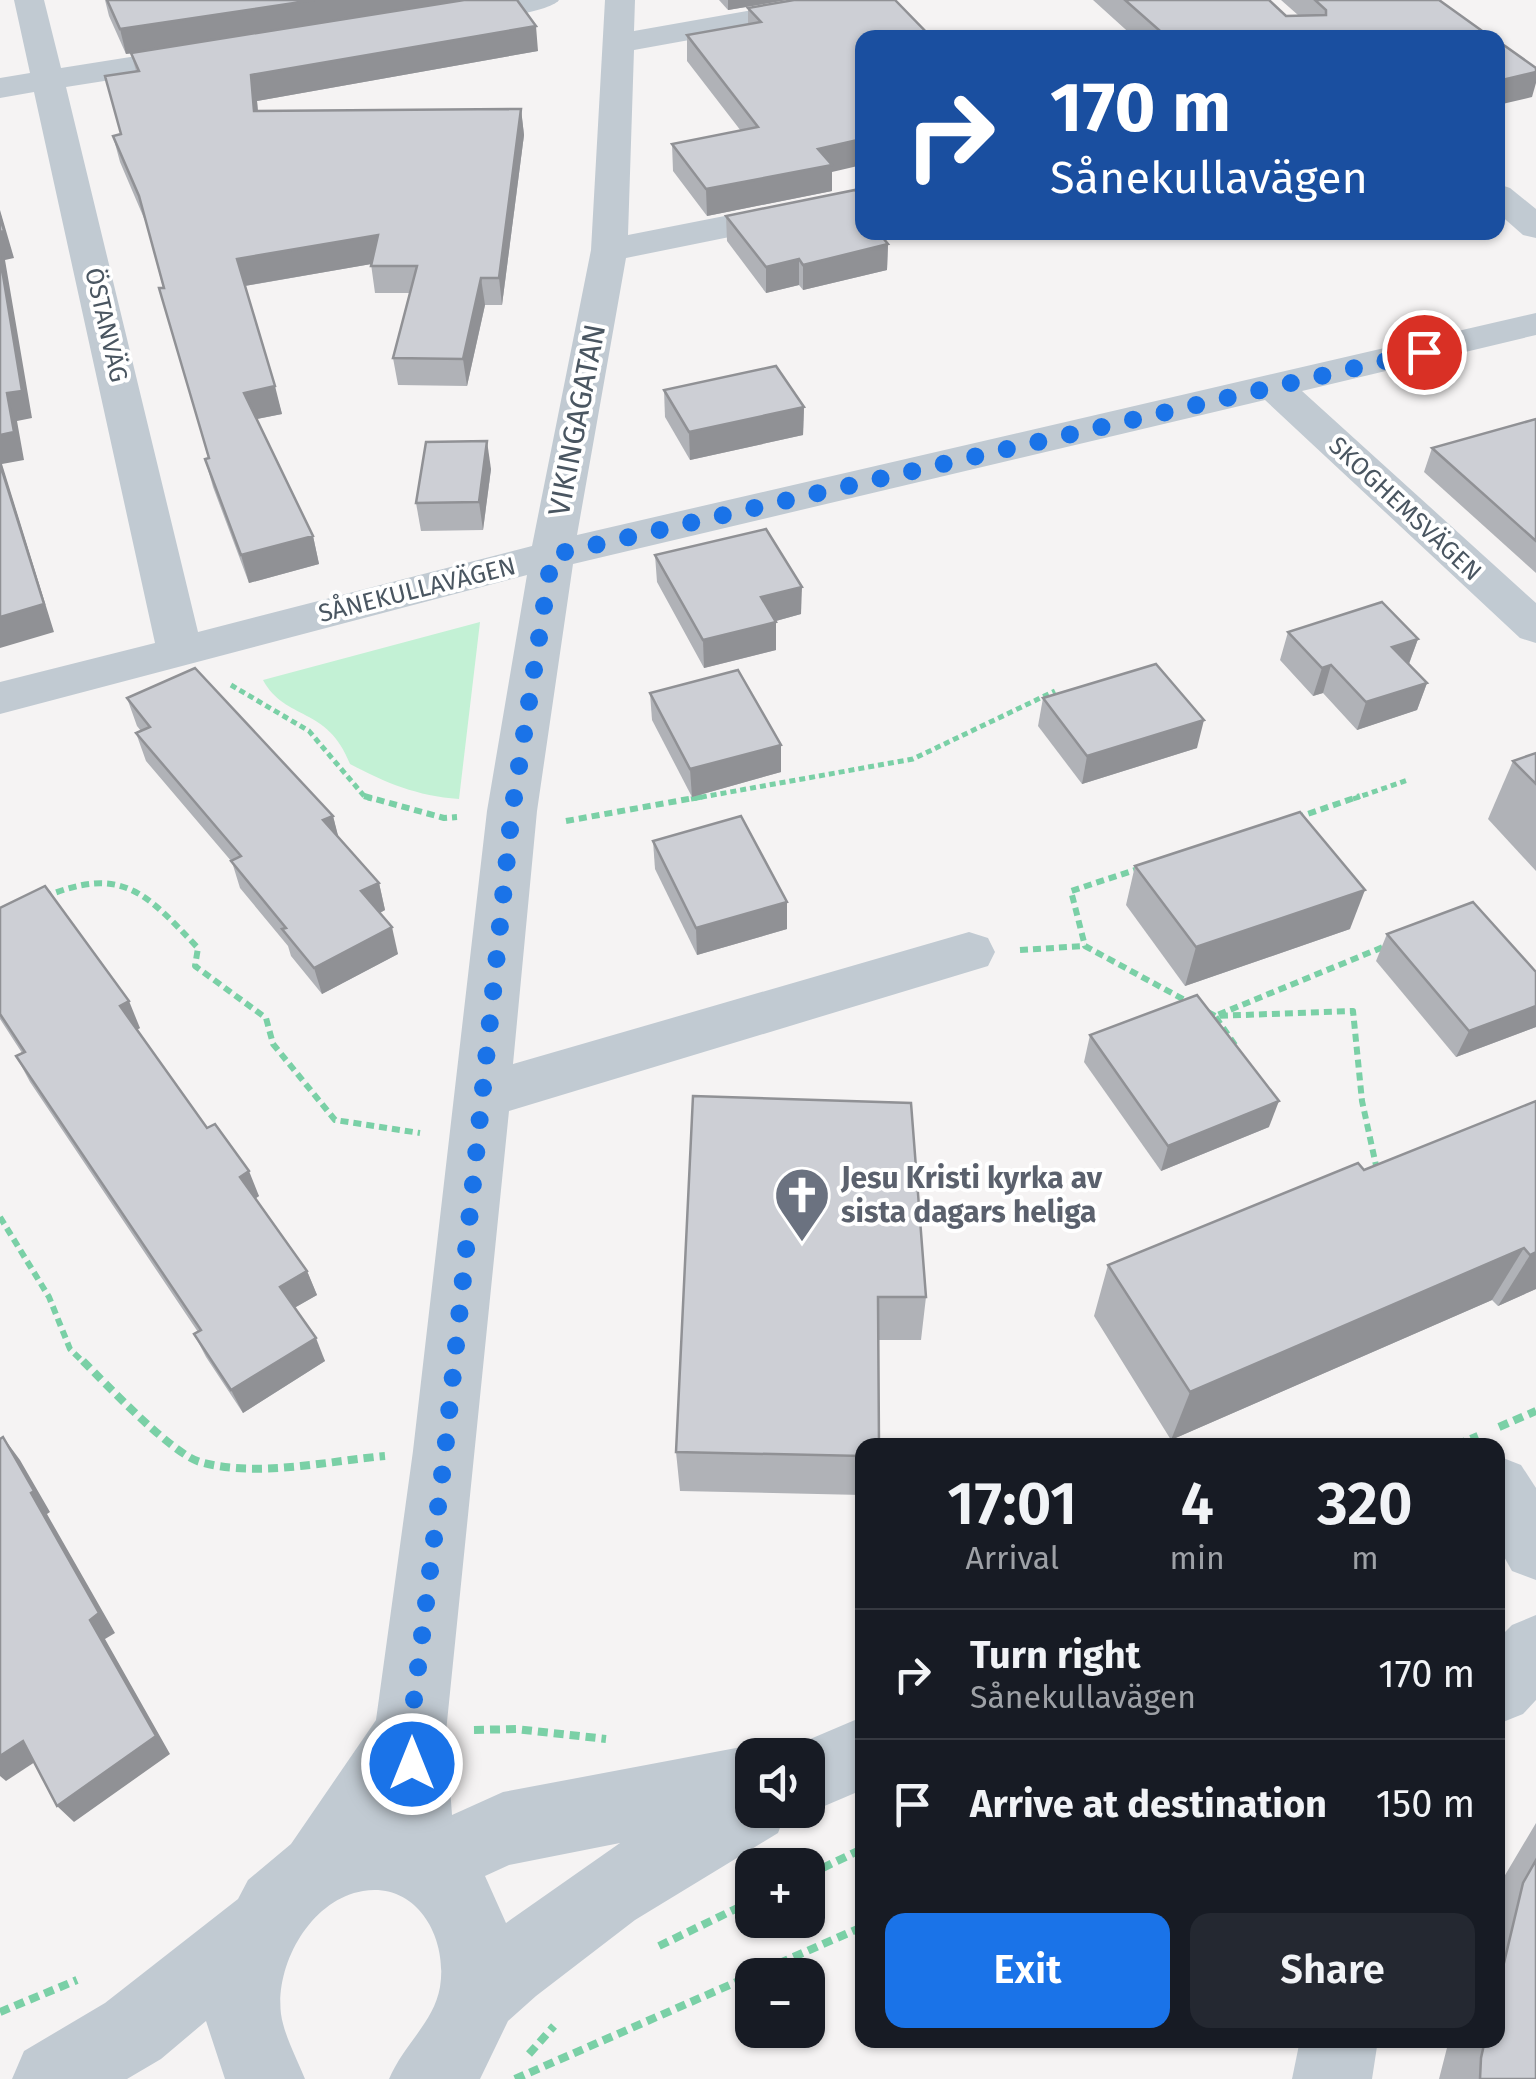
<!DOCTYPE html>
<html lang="en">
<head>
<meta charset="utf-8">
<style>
  :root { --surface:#171b24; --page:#242831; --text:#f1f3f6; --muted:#9ea1a6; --line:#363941; --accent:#1a73e8 }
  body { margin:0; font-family:"Fira Sans",sans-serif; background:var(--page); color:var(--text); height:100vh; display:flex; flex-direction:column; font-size:38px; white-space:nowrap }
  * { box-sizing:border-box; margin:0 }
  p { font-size:32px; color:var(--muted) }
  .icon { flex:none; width:55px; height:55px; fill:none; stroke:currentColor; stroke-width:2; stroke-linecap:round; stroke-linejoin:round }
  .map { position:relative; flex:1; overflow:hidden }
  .panel { position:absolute; left:855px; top:1438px; width:650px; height:610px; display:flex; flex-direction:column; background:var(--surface); border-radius:20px; box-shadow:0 2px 8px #0004 }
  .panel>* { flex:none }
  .guide { position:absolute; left:855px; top:30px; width:650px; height:210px; border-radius:20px; box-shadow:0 2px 8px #0004; background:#1a4fa0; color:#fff; overflow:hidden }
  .tools { position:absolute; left:735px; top:1738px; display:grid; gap:20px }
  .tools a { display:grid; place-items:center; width:90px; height:90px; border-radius:20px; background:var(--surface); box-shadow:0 2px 8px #0004; font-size:50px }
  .pin { position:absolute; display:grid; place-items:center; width:85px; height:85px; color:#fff; margin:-42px; border:5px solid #fff; border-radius:50%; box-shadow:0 2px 10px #0007 }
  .me { position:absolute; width:110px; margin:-55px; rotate:0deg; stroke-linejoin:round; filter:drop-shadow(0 0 8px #0008) }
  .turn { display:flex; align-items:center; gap:35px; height:210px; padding:0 30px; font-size:45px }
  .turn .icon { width:130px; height:130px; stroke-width:2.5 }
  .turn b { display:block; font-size:70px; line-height:85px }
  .eta { display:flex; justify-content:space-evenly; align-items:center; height:170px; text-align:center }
  .eta b { font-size:60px; font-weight:600; line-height:70px }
  .button { display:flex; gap:20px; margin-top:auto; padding:20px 30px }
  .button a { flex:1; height:115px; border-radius:20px; background:var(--accent); color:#fff; font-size:40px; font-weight:600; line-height:115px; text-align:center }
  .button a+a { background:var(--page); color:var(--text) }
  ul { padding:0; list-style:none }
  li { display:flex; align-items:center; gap:30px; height:130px; padding:0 30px; border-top:2px solid var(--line) }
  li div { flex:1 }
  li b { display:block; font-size:38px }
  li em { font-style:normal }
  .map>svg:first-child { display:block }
  .green { fill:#c3f1d5 }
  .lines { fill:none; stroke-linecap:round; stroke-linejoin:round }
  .path-far2 { stroke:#7ad0a6; stroke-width:5; stroke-dasharray:6 4; stroke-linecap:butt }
  .path-far1 { stroke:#7ad0a6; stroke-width:6; stroke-dasharray:8 5; stroke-linecap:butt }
  .path { stroke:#7ad0a6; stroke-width:8; stroke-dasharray:10 6; stroke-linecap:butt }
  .minor { fill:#c1cad2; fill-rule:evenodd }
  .wall { fill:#b0b2b7 }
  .shaded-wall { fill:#909195 }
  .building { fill:#cdcfd5; stroke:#909195; stroke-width:2.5 }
  .route { stroke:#1a73e8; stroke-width:18; stroke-dasharray:0 32.4 }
  .labels { text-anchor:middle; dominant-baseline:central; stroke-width:8; stroke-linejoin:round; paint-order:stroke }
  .far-street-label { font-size:25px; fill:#4a5661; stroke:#fff }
  .street-label { font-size:30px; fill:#4a5661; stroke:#fff }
  .worship-label { font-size:30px; font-weight:bold; fill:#5b616d; stroke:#fff; text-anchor:start }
</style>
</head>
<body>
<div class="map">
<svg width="1536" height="2079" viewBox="0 0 1536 2079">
  <rect width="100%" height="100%" fill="#f5f3f3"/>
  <path class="green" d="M 480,622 L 459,799 C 417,796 386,783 350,764 C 328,706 285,721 263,680 Z"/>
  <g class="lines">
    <g class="path-far2">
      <path d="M 231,685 L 309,731 L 365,797 L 372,799"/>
      <path d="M 691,799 L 913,759 L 1055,691"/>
      <path d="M 1353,799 L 1408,780"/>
    </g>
    <g class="path-far1">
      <path d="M 364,796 L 444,818 L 457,817"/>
      <path d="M 1296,818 L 1360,796"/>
      <path d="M 566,821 L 705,796"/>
      <path d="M 1141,868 L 1071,891 L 1085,946 L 1192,1004"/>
      <path d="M 44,897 C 122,865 145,892 198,948 L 195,966 L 266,1018 L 273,1044 L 335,1120 L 420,1133"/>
      <path d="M 1020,950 L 1085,946"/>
      <path d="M 1208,1012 L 1215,1016 L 1353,1011 L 1362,1101 L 1377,1170"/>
      <path d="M 1235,1045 L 1215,1016 L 1388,945"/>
      <path d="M 0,1217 L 49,1297 L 70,1349 L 85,1364"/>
    </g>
    <g class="path">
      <path d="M 83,1361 C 106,1384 172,1454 200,1462 C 256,1478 328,1461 385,1456"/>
      <path d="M 1499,1427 L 1536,1411"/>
      <path d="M 1456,1445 L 1478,1436"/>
      <path d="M 474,1730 L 516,1729 L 606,1739"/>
      <path d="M 808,1875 L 862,1849"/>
      <path d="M 659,1946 L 752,1901"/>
      <path d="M 0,2012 L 77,1980"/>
      <path d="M 529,2054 L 554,2026"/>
      <path d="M 515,2079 L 862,1927"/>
    </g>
    <g class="minor">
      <path d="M 14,0 L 44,0 L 61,68 L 206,45 L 222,55 L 206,65 L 66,87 L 198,632 L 532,546 L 591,250 L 605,0 L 635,0 L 634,31 L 809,0 L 877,0 L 862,9 L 634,50 L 628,235 L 862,189 L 862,210 L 626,258 L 577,535 L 1536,313 L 1536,335 L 1302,391 L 1536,603 L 1536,643 L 1520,638 L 1265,400 L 573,564 L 537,811 L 513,1064 L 969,932 L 988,938 L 995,952 L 988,966 L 509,1111 L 446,1732 L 452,1815 L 503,1792 L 752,1745 L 777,1755 L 752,1755 L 752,1810 L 787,1810 L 778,1833 L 635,1920 L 536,1996 L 508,2021 L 480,2079 L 389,2079 C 404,2044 434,2022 440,1987 C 448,1939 418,1882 363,1891 C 310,1900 275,1965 281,2014 C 284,2035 297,2059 305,2079 L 225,2079 L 206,2021 L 161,2059 L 127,2079 L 12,2079 L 24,2051 L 105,2003 L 238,1899 L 248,1880 L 291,1844 L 376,1720 L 413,1451 L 487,811 L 527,575 L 0,714 L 0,682 L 155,643 L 34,92 L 0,98 L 0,78 L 30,73 ZM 620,1843 L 506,1923 L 485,1876 L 509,1865 Z"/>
      <path d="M 485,0 L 559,0 C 549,14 443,30 432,15 L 437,8 Z"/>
      <path d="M 1498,184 L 1510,188 L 1536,209 L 1536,238 L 1523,235 L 1498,213 Z"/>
      <path d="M 1498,1456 L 1521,1465 L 1536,1488 L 1536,1580 L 1512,1571 L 1498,1546 Z"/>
      <path d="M 1536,1615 L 1536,1700 L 1523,1714 L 1498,1724 L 1498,1639 L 1512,1625 Z"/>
      <path d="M 862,1717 L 862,1790 L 808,1813 L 800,1810 L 808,1810 L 808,1755 L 781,1755 L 782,1751 Z"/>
      <path d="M 1300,2040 L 1378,2040 L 1372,2079 L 1292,2079 Z"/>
    </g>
  </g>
  <g class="wall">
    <path d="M 105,0 L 517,0 L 538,51 L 257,101 L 258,111 L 521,109 L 524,135 L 502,305 L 485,305 L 467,386 L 398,385 L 393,358 L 410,293 L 375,293 L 371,264 L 245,286 L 282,414 L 257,419 L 313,536 L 319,564 L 249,583 L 213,487 L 205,459 L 208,458 L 146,223 L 120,162 L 113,136 L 121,134 L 136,71 L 131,53 L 172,47 L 126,54 L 109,16 Z"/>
    <path d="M 719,0 L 787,0 L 728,10 Z"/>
    <path d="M 794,0 L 832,172 L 832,191 L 707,216 L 673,171 L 672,144 L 741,131 L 687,61 L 687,35 L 748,25 L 748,8 Z"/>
    <path d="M 1093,0 L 1269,0 L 1286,16 L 1298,15 L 1281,0 L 1439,0 L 1492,38 L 1135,38 Z"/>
    <path d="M 726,216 L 881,236 L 888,244 L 887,270 L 803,290 L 799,285 L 766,293 L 727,241 Z"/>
    <path d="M 664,390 L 804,407 L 803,435 L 690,460 L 665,417 Z"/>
    <path d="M 1536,419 L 1536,573 L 1424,472 L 1432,448 Z"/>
    <path d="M 491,469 L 483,530 L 421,531 L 416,503 Z"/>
    <path d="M 655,555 L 801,614 L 776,621 L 776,650 L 704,668 L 657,582 Z"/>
    <path d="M 1288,632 L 1418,639 L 1409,664 L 1427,683 L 1417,710 L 1357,730 L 1323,693 L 1313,696 L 1280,660 Z"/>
    <path d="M 650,693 L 781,745 L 781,772 L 692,797 L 652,720 Z"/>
    <path d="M 127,698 L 333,816 L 338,837 L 379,883 L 385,910 L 380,913 L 398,954 L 322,994 L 291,956 L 288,946 L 240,888 L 232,862 L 146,761 L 136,733 L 141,731 L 137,726 Z"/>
    <path d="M 1043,698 L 1197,748 L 1082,784 L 1038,726 Z"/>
    <path d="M 1536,753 L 1536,871 L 1488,819 L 1513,761 Z"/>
    <path d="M 653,841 L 787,929 L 697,955 L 655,869 Z"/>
    <path d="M 1135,866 L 1350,929 L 1185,986 L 1126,905 Z"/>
    <path d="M 0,908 L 140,1028 L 137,1030 L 207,1128 L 259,1196 L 255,1199 L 307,1271 L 317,1295 L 294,1308 L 325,1361 L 243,1413 L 206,1357 L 194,1334 L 198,1332 L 30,1082 L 16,1056 L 22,1053 L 0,1019 Z"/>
    <path d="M 1387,934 L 1536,972 L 1536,1027 L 1456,1057 L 1376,961 Z"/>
    <path d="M 1090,1035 L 1269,1127 L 1161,1171 L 1084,1062 Z"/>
    <path d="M 693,1096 L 926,1297 L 921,1340 L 878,1340 L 862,1445 L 862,1495 L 680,1491 L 676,1452 Z"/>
    <path d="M 1536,1101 L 1536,1289 L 1498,1306 L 1492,1300 L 1171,1440 L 1094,1316 L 1108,1265 L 1364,1170 Z"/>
    <path d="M 1536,1823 L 1536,2079 L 1439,2079 L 1449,2040 L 1498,2040 L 1498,1887 Z"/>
  </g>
  <g class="shaded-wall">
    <path d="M 314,0 L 475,0 L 126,54 L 120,29 Z"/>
    <path d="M 728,0 L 787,0 L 728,10 Z"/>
    <path d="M 536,26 L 538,51 L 257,101 L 260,137 L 254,111 L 251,75 Z"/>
    <path d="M 1536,72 L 1536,83 L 1532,97 L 1498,105 L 1498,81 Z"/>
    <path d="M 521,109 L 524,135 L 502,305 L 499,278 Z"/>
    <path d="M 862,139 L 862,165 L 832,172 L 832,191 L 707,216 L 706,189 L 818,149 Z"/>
    <path d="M 0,210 L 14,258 L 5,260 L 32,418 L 17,421 L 24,460 L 2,464 L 54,632 L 0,648 L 0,435 L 7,393 L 0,257 Z"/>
    <path d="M 378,235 L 383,262 L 244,286 L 237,259 Z"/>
    <path d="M 888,244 L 887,270 L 803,290 L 803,265 Z"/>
    <path d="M 799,259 L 799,285 L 766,293 L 766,267 Z"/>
    <path d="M 481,278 L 485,305 L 467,386 L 463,359 Z"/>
    <path d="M 275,386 L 282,414 L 251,420 L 244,393 Z"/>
    <path d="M 804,407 L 803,435 L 690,460 L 689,432 Z"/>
    <path d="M 487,441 L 491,469 L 483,530 L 479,502 Z"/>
    <path d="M 313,536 L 319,564 L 249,583 L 241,555 Z"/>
    <path d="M 802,587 L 801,614 L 761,625 L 761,597 Z"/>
    <path d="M 776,622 L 776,650 L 704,668 L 703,640 Z"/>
    <path d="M 1418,639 L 1408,666 L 1392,647 Z"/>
    <path d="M 1331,665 L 1323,693 L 1313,696 L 1322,668 Z"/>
    <path d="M 1427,683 L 1417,710 L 1357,730 L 1366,702 Z"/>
    <path d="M 1204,720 L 1197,748 L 1082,784 L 1087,756 Z"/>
    <path d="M 781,745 L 781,772 L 692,797 L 690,769 Z"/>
    <path d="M 333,816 L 340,843 L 323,820 Z"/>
    <path d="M 379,883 L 385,910 L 368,919 L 361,891 Z"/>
    <path d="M 1365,890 L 1350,929 L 1185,986 L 1196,947 Z"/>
    <path d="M 787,902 L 787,929 L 697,955 L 696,928 Z"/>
    <path d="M 392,927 L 398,954 L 322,994 L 314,968 Z"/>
    <path d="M 129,1001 L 140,1028 L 132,1032 L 120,1006 Z"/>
    <path d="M 1536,1006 L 1536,1027 L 1456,1057 L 1469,1031 Z"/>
    <path d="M 1279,1101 L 1269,1127 L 1161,1171 L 1168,1146 Z"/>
    <path d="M 249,1171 L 259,1196 L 250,1202 L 240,1177 Z"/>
    <path d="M 1524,1248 L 1492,1300 L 1171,1440 L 1190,1392 Z"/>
    <path d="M 1536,1252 L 1536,1289 L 1498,1306 L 1530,1255 Z"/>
    <path d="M 307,1271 L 317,1295 L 289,1311 L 280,1287 Z"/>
    <path d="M 316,1338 L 325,1361 L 243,1413 L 231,1390 Z"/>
    <path d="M 3,1437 L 20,1460 L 50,1512 L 47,1514 L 115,1633 L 105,1639 L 170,1754 L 74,1822 L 57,1806 L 90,1620 Z"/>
    <path d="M 23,1741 L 41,1758 L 6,1781 L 0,1776 L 0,1756 Z"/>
  </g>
  <g class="building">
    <path d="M 107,0 L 314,0 L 120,29 Z"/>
    <path d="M 464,0 L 517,0 L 536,26 L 251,75 L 254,111 L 521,109 L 499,278 L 481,278 L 463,359 L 393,358 L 417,266 L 371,266 L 378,235 L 237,259 L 275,386 L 244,393 L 313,536 L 241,555 L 205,459 L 209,458 L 159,288 L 164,288 L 139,196 L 113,136 L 121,134 L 105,76 L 139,71 L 131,53 Z"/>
    <path d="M 794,0 L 895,0 L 932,38 L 862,38 L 862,139 L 818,149 L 832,165 L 706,189 L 672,144 L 758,127 L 687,35 L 761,22 L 748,8 Z"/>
    <path d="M 1125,0 L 1269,0 L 1286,16 L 1326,15 L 1326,10 L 1315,0 L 1439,0 L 1492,38 L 1168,38 Z"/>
    <path d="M 1498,41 L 1536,68 L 1536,72 L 1498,81 Z"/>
    <path d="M 855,190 L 862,199 L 862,232 L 878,232 L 888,244 L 803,265 L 799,259 L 766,267 L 726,216 Z"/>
    <path d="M 0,216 L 4,231 L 0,232 Z"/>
    <path d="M 0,257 L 22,391 L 7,393 L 14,432 L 0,435 Z"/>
    <path d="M 776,366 L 804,407 L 689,432 L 664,390 Z"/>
    <path d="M 1536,419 L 1536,541 L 1432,448 Z"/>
    <path d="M 487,441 L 479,502 L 416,503 L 426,442 Z"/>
    <path d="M 0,464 L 44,604 L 0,617 Z"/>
    <path d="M 766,529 L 802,587 L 761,597 L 776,622 L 703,640 L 655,555 Z"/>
    <path d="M 1382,602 L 1418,639 L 1392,647 L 1427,683 L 1366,702 L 1331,665 L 1322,668 L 1288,632 Z"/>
    <path d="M 1156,664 L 1204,720 L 1087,756 L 1043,698 Z"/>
    <path d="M 195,668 L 333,816 L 323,820 L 379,883 L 361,891 L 392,927 L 314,968 L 282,929 L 286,928 L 231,861 L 241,856 L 136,733 L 150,727 L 127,698 Z"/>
    <path d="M 738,670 L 781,745 L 690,769 L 650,693 Z"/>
    <path d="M 1536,753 L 1536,784 L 1513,761 Z"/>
    <path d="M 1300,812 L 1365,890 L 1196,947 L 1135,866 Z"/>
    <path d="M 741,816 L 787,902 L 696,928 L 653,841 Z"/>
    <path d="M 45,886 L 129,1001 L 120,1006 L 207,1128 L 215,1124 L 249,1171 L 240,1177 L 307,1271 L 280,1287 L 316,1338 L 231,1390 L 194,1334 L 201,1330 L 16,1056 L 25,1052 L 0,1014 L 0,908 Z"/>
    <path d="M 1473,902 L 1536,972 L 1536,1006 L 1469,1031 L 1387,934 Z"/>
    <path d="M 1197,995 L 1279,1101 L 1168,1146 L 1090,1035 Z"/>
    <path d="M 693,1096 L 911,1103 L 926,1297 L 878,1297 L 879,1445 L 862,1445 L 862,1456 L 676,1452 Z"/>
    <path d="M 1536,1101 L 1536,1252 L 1530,1255 L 1524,1248 L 1190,1392 L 1108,1265 L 1358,1163 L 1364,1170 Z"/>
    <path d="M 3,1437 L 34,1491 L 31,1493 L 99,1613 L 90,1620 L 156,1736 L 57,1806 L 23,1741 L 0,1756 L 0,1439 Z"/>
    <path d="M 1536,1860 L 1536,2079 L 1480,2079 L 1481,2058 L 1485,2040 L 1498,2040 L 1498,1988 L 1523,1883 Z"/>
  </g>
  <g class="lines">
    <path class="route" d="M 412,1764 L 410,1732 L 445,1451 L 512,811 L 552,555 L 1424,352"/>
  </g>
  <defs>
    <g id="church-pin" transform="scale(2.875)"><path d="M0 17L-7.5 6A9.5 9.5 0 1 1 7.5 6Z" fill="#6b7280" stroke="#fff"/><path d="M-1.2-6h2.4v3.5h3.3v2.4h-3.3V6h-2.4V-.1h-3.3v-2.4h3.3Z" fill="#fff"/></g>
  </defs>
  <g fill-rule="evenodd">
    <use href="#church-pin" x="802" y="1195"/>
  </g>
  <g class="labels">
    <g class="far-street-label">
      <text transform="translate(106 325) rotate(77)">ÖSTANVÄG</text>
      <text transform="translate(1405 509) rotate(43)">SKOGHEMSVÄGEN</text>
      <text transform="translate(417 590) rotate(-14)">SÅNEKULLAVÄGEN</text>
    </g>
    <g class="street-label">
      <text transform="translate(577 420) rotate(-79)">VIKINGAGATAN</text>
    </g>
    <g class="worship-label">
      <text x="841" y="1178">Jesu Kristi kyrka av<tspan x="841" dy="34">sista dagars heliga</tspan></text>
    </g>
  </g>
</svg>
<div class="tools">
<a><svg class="icon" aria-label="sound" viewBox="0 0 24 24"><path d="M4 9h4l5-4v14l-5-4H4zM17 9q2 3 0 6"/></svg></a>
<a>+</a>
<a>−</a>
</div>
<div class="pin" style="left:1424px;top:352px;background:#d93025"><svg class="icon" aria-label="arrive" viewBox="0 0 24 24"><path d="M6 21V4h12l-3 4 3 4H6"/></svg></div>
<svg class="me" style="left:412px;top:1764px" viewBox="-20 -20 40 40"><circle r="17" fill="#1a73e8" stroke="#fff" stroke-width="3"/><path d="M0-11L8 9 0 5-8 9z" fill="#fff"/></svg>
<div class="guide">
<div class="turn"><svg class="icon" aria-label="right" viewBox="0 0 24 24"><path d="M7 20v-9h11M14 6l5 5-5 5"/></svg><div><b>170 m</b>Sånekullavägen</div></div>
</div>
<section class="panel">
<div class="eta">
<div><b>17:01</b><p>Arrival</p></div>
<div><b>4</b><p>min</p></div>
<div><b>320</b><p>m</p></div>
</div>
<ul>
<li><svg class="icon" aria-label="right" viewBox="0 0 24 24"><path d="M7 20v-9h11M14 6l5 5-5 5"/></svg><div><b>Turn right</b><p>Sånekullavägen</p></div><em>170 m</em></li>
<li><svg class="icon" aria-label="arrive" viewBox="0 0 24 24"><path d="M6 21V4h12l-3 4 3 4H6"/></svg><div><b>Arrive at destination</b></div><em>150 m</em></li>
</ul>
<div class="button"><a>Exit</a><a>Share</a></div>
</section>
</div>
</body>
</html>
